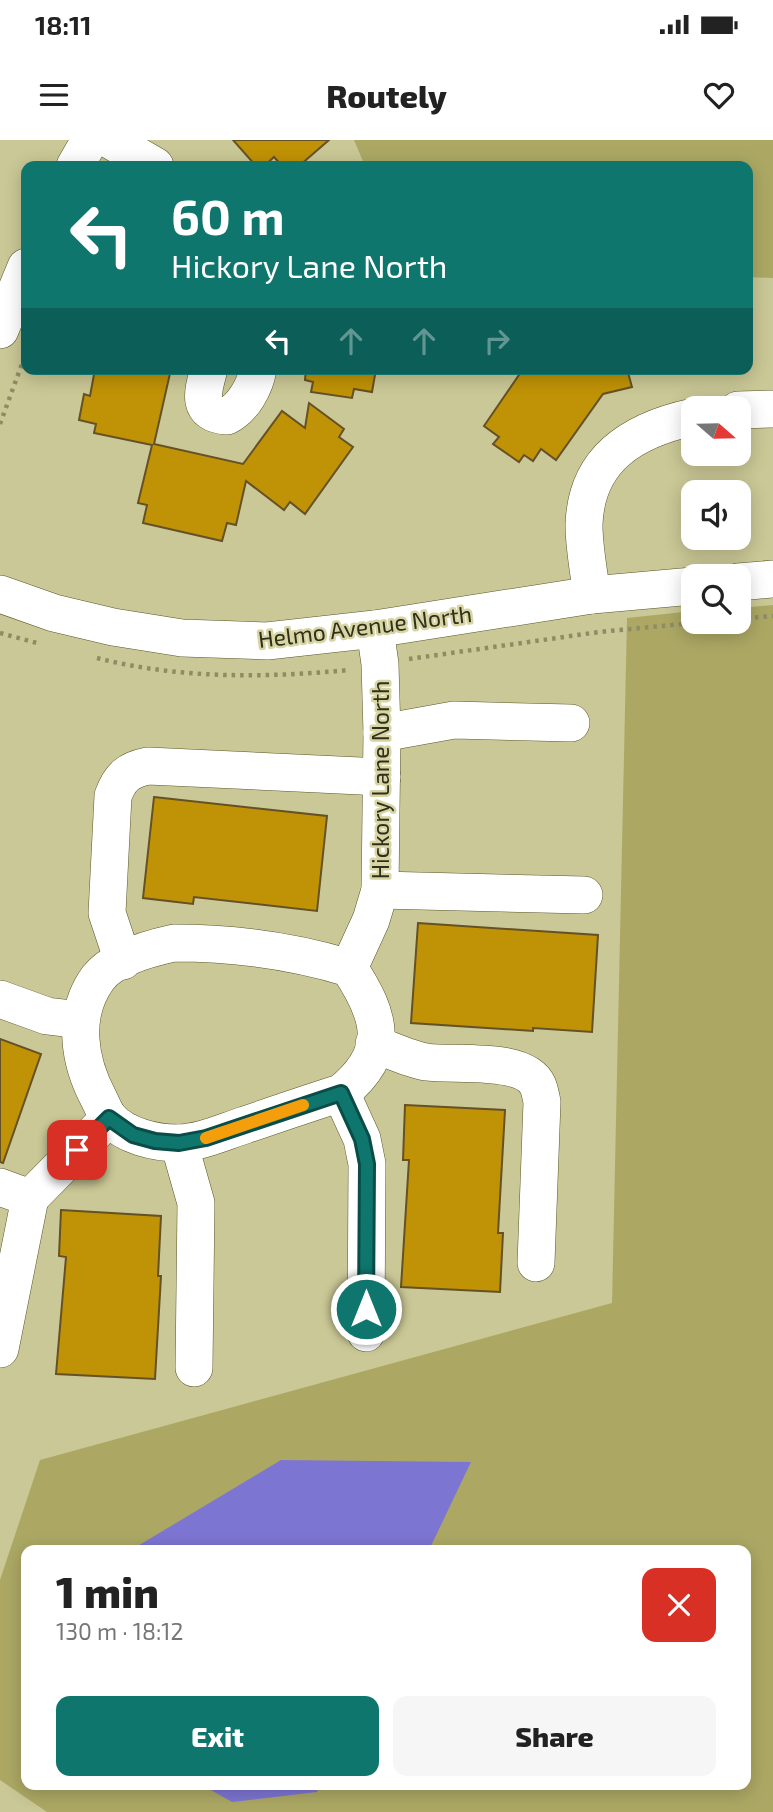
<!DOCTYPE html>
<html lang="en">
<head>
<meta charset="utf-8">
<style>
  :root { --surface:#fff; --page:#f6f6f6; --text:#222; --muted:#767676; --accent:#0f766e }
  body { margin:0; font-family:"Exo 2",sans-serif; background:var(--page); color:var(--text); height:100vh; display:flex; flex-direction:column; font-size:26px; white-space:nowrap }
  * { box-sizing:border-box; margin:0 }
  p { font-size:23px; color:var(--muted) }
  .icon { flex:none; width:38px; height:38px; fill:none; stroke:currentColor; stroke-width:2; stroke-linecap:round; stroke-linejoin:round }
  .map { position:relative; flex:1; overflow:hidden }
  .panel { position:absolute; left:21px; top:1405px; width:730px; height:245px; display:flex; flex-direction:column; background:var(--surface); border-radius:14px; box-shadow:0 4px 18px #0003 }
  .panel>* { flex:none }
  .top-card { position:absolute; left:21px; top:21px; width:732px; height:214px; border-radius:14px; box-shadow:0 4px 18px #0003; background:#0f766e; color:#fff; overflow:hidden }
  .needle { width:46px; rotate:110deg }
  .buttons { position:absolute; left:681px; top:256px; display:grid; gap:14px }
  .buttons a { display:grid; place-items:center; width:70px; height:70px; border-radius:14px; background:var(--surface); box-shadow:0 4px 18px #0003; font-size:35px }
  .pin { position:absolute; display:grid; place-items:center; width:60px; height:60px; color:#fff; margin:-30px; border-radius:14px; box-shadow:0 4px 10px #0006 }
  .me { position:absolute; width:77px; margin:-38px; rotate:0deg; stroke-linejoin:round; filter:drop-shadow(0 0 5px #0008) }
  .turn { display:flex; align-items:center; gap:24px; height:147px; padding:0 35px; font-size:32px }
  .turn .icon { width:91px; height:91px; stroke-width:2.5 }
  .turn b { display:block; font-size:49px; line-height:60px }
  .lanes { display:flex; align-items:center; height:66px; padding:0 35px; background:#0003; justify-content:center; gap:35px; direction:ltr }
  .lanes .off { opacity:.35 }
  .round { display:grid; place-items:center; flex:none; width:74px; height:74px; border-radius:14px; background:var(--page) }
  .headline { display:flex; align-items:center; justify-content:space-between; height:119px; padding:0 35px }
  h1 { font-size:42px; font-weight:800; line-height:52px }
  .primary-button { display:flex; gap:14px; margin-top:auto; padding:14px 35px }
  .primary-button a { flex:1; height:80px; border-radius:14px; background:var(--accent); color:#fff; font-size:28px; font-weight:800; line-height:80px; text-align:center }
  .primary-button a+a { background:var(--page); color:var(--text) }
  .status { display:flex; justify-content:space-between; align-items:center; height:49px; padding:0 35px; background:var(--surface); direction:ltr }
  .status svg { height:19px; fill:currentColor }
  header { display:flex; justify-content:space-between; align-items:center; height:91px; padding:0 35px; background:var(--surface); font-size:32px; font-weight:800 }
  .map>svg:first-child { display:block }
  .green { fill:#aca864; fill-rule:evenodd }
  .water { fill:#7d75d2 }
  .building { fill:#c09205; stroke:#645126; stroke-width:2 }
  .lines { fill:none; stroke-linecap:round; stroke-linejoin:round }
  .minor-casing { stroke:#595729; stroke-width:38 }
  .path { stroke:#8d8c65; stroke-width:4.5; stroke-dasharray:3.5 5; stroke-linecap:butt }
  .minor { stroke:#fff; stroke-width:37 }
  .route-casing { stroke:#0a4d48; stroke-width:18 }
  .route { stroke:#0f766e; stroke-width:12 }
  .slow { stroke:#f59e0b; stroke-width:12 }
  .labels { text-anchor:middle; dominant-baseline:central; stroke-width:5; stroke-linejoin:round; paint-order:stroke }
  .street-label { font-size:23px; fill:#302f1b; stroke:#d7d5a3 }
</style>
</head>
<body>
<div class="status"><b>18:11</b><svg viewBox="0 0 49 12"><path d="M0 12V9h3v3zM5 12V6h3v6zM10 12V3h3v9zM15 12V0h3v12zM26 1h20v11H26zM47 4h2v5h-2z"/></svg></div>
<header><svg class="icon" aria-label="menu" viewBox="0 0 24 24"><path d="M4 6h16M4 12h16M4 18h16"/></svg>Routely<svg class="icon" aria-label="heart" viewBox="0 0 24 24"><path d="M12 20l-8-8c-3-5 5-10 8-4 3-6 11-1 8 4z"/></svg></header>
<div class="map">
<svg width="773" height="1672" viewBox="0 0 773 1672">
  <rect width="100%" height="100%" fill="#cac896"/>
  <g class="green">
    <path d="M 354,0 L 773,0 L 773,138 L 747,137 L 747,26 L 365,26 Z"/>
    <path d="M 773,465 L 773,1672 L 47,1672 L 0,1640 L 0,1440 L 40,1320 L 612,1163 L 627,478 L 693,471 L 693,481 L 738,481 L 739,468 ZM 26,1410 L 746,1410 L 746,1645 L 26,1645 Z"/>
  </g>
  <g class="water">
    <path d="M 281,1320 L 471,1322 L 429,1410 L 131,1410 Z"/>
    <path d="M 202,1645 L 320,1645 L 317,1652 L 232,1662 Z"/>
  </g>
  <g class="building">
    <path d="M 233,0 L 329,0 L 299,26 L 282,26 L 274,17 L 264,26 L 256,26 Z"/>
    <path d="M 95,229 L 171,229 L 154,304 L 243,324 L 282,271 L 305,288 L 309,263 L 344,289 L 339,297 L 353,307 L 305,374 L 290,362 L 284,370 L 246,341 L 236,385 L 227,383 L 222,401 L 143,383 L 147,365 L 138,363 L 152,305 L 94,293 L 96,284 L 79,280 L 84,254 L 90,256 Z"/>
    <path d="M 306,229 L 376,229 L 372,252 L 354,249 L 352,258 L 311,252 L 313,242 L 305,240 Z"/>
    <path d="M 523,229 L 627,229 L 632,247 L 603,254 L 556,320 L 541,309 L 533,321 L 524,315 L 519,322 L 493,304 L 499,297 L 484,286 Z"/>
    <path d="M 154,657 L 327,676 L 317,771 L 194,757 L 193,764 L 143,758 Z"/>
    <path d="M 418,783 L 598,795 L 592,892 L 533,888 L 533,891 L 411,883 Z"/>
    <path d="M 0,899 L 41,914 L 3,1023 L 0,1022 Z"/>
    <path d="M 405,965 L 505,970 L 498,1093 L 503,1093 L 500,1152 L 401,1147 L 409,1020 L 403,1020 Z"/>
    <path d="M 61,1070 L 161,1076 L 158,1136 L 161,1136 L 155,1239 L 56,1234 L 66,1117 L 59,1116 Z"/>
  </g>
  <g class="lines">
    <g class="minor-casing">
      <g id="minor">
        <path d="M 110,0 L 155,26"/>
        <path d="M 75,26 L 90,0"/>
        <path d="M 0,190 L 26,127"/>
        <path d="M 209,229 C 203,251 195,274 227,276 C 243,268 255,247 258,229"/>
        <path d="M 738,270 L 773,269"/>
        <path d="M 738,442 L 773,439"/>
        <path d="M 0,454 L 54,473 L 113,487 L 182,498 L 267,501 L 375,489 L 592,455 L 693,446"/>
        <path d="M 592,455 C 589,433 584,408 584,385 C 586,318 633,290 693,277"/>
        <path d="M 382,593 L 454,580 L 571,583"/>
        <path d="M 380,750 L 584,755"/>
        <path d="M 174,803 C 233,803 293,811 349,828 C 381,876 392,912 341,953 C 309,963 277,974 245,985 C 223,992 200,1003 178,1003 C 155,1003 125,996 109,978 C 105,973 102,965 99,959 C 79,922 71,875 98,838 C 113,818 151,808 174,803 Z"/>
        <path d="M 123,821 L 107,773 L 113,656 C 120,637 128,630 148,626 L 382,637"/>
        <path d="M 349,828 L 371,780 L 380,750 L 382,593 L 380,524 L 375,489"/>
        <path d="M 0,859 L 47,876 L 81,880"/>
        <path d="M 374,904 C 391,910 409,919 426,922 C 455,926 525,916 538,946 C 540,951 541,957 542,962 L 536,1123"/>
        <path d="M 341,953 L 362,999 L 367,1024 L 366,1193"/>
        <path d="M 179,1003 L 196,1063 L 194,1228"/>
        <path d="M 0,1047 L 30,1058 L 109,978"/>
        <path d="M 0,1209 L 30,1058"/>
      </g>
    </g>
    <g class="path">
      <path d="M 0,284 L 26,213"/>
      <path d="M 738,479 L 773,476"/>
      <path d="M 0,493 L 37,503"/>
      <path d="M 97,518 C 179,539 265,538 349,530"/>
      <path d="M 409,519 L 599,492 L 714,481"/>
    </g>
    <use href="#minor" class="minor"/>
  </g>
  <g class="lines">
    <g class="route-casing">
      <path id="route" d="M 77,1010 L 109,978 L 133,995 L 155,1001 L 179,1003 L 206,998 L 341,953 L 362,999 L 367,1024 L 366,1169"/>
    </g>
    <use href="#route" class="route"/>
    <path class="slow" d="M 206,998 L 303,965"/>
  </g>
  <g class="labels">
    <g class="street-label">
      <text transform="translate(365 486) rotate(-7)">Helmo Avenue North</text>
      <text transform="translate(380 640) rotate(-90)">Hickory Lane North</text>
    </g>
  </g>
</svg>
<div class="buttons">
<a><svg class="needle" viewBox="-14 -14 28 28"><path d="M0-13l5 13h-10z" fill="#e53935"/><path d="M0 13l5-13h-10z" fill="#767676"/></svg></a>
<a><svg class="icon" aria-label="sound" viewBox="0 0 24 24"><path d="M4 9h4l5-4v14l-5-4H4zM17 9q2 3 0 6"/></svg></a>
<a><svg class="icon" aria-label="search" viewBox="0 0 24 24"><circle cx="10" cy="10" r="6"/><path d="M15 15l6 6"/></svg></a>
</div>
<div class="pin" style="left:77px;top:1010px;background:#d93025"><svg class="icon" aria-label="arrive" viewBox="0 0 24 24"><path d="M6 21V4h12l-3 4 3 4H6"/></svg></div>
<svg class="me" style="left:366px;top:1169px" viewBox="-20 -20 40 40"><circle r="17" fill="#0f766e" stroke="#fff" stroke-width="3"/><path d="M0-11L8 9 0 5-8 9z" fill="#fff"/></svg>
<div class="top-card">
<div class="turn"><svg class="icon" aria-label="left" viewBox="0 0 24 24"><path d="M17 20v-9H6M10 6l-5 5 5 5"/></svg><div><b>60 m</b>Hickory Lane North</div></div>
<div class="lanes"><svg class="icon" aria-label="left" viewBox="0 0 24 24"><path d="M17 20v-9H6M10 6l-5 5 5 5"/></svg><svg class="icon off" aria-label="ahead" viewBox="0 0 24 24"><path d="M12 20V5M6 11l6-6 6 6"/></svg><svg class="icon off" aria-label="ahead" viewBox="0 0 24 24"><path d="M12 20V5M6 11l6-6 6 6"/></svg><svg class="icon off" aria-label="right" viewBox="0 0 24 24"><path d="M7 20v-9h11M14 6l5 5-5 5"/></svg></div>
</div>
<section class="panel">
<div class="headline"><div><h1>1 min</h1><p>130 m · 18:12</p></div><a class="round" style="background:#d93025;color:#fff"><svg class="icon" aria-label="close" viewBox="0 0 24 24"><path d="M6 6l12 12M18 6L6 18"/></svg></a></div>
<div class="primary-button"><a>Exit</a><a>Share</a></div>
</section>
</div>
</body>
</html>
